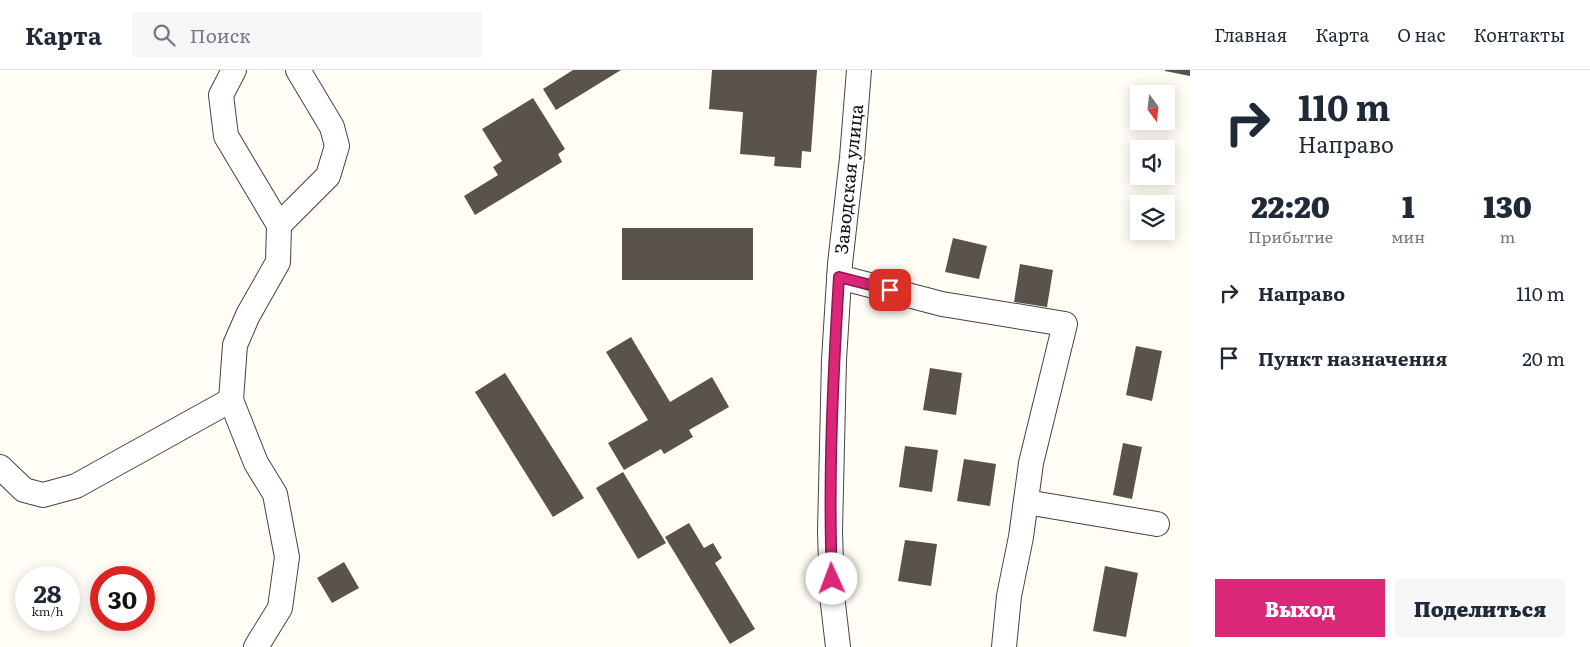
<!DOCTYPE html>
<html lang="ru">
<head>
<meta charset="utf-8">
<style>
  :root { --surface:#fff; --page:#f6f6f7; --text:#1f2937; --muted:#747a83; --line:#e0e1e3; --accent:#db2777 }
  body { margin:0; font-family:Literata,serif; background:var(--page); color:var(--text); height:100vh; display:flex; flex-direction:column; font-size:19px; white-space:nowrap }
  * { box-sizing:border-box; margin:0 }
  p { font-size:16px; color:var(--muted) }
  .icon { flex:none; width:28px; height:28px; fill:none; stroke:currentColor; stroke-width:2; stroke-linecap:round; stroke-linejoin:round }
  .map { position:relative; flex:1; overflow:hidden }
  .panel { display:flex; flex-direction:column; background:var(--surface); width:400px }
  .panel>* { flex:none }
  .top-card { background:#fff; color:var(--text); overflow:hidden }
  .needle { width:32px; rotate:165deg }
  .fabs { position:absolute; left:1130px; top:15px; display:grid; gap:10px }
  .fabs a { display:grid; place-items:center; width:45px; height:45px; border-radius:0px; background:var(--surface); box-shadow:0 2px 12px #0003; font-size:25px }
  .speed { position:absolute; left:15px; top:496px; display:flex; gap:10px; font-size:25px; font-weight:700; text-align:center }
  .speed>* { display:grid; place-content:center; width:65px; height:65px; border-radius:50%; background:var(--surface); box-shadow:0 2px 12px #0003; line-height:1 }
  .speed small { font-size:12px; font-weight:400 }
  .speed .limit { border:8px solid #d22; background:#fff; color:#111 }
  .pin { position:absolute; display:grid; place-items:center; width:42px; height:42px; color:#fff; margin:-21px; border-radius:10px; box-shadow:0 2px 8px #0006 }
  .me { position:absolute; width:55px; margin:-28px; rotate:358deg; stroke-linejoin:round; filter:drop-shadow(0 0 4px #0008) }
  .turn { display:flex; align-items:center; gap:18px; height:105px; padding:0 25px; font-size:22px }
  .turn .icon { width:65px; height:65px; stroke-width:2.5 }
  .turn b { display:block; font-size:35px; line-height:42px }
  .eta { display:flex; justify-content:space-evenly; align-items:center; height:85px; text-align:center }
  .eta b { font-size:30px; font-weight:800; line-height:35px }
  .cta { display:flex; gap:10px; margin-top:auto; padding:10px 25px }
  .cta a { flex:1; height:58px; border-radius:0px; background:var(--accent); color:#fff; font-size:20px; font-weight:800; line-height:58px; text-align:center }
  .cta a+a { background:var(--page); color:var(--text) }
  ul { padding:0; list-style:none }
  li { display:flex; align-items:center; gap:15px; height:65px; padding:0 25px }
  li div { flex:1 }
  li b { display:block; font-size:19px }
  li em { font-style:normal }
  header { display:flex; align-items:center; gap:30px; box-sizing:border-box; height:70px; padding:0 25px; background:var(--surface); border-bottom:1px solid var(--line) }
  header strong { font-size:24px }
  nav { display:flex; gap:28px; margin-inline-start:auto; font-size:18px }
  .search { width:350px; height:45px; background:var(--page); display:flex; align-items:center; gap:12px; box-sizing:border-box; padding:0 18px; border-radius:0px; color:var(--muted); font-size:19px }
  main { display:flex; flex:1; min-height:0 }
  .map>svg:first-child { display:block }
  .building { fill:#5a524d }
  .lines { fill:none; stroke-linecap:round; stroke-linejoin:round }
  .minor-casing { stroke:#444; stroke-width:26 }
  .minor { stroke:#fff; stroke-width:24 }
  .route-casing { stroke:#8e194d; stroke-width:12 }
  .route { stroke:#db2777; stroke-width:9 }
  .labels { text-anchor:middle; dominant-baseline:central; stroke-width:5; stroke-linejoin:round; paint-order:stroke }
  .street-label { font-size:18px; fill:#111; stroke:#fff }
</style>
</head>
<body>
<header>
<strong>Карта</strong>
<div class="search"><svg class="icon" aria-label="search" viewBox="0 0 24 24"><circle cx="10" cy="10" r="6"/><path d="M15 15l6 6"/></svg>Поиск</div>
<nav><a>Главная</a><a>Карта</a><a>О нас</a><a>Контакты</a></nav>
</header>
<main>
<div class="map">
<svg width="1190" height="577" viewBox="0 0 1190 577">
  <rect width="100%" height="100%" fill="#fffdf5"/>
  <g class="building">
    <path d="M 573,0 L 621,0 L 556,40 L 543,19 Z"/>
    <path d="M 712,0 L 817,0 L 811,82 L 802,81 L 801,98 L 774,96 L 775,87 L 740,84 L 743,42 L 709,39 Z"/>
    <path d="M 1165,0 L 1190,0 L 1190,6 L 1165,1 Z"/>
    <path d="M 533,28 L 565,79 L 558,84 L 562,92 L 475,145 L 464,126 L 498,105 L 493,97 L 502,91 L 482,59 Z"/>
    <rect x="622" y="158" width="131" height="52"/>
    <path d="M 953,168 L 987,176 L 979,209 L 945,202 Z"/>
    <path d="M 1020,194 L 1053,200 L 1047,237 L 1014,232 Z"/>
    <path d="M 631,267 L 670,332 L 712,307 L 729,337 L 689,360 L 693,367 L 664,384 L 661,379 L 624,400 L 608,373 L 648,350 L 606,282 Z"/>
    <path d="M 1136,276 L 1162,281 L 1152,331 L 1126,325 Z"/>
    <path d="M 930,298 L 962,303 L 956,345 L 923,340 Z"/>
    <path d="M 505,303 L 584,428 L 553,447 L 475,322 Z"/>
    <path d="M 1123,373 L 1142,377 L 1132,429 L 1113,425 Z"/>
    <path d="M 905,376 L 938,380 L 932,422 L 899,417 Z"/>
    <path d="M 964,389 L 996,394 L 990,436 L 957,431 Z"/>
    <path d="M 623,402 L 666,473 L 638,489 L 596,418 Z"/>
    <path d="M 689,453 L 704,478 L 713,473 L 722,488 L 715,493 L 755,559 L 730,574 L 665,467 Z"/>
    <path d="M 905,470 L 937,474 L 931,516 L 898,511 Z"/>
    <path d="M 344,492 L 359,518 L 332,533 L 317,508 Z"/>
    <path d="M 1105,496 L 1138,503 L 1126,567 L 1093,561 Z"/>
  </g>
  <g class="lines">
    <g class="minor-casing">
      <g id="minor">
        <path d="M 234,0 L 221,25 L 226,66 L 279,155 L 278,192 L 248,245 L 235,275 L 231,330 L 256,393 L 275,424 L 287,487 L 280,538 L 256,577"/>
        <path d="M 279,155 L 328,106 L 337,76 L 332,57 L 298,0"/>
        <path d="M 839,207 L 942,234 L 1065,254 L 1031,393 L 1021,467 L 1009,526 L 1004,577"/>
        <path d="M 0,397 L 24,420 L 43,425 L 76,416 L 231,330"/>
        <path d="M 1026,432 L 1157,454"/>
        <path d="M 838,577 L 832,525 L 830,461 L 834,290 L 840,194 L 852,88 L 859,0"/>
      </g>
    </g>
    <use href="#minor" class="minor"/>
  </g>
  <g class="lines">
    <g class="route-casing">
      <path id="route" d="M 832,509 C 828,408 833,307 839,207 L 890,220"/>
    </g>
    <use href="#route" class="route"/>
  </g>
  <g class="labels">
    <g class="street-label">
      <text transform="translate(848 109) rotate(-84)">Заводская улица</text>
    </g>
  </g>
</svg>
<div class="fabs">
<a><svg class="needle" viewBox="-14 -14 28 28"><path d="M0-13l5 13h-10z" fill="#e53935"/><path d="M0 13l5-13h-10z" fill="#747a83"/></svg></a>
<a><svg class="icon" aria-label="sound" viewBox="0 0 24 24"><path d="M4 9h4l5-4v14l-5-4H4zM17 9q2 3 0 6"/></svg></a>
<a><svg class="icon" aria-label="layers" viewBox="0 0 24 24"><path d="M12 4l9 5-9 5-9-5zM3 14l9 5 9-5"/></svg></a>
</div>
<div class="speed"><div>28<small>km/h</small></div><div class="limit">30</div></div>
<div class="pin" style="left:890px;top:220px;background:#d93025"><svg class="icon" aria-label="arrive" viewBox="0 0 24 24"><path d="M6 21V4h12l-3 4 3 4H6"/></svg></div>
<svg class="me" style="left:832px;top:509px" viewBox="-20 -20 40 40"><circle r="19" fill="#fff"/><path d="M0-13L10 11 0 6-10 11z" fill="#db2777"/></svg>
</div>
<section class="panel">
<div class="top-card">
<div class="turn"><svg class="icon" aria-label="right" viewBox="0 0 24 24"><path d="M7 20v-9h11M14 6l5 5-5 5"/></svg><div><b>110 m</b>Направо</div></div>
</div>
<div class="eta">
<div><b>22:20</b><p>Прибытие</p></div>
<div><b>1</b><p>мин</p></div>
<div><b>130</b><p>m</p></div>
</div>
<ul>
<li><svg class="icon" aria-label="right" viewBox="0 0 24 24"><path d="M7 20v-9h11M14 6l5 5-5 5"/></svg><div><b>Направо</b></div><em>110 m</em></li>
<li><svg class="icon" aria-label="arrive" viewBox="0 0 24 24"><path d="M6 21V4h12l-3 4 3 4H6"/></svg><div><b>Пункт назначения</b></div><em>20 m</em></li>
</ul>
<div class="cta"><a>Выход</a><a>Поделиться</a></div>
</section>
</main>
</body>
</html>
